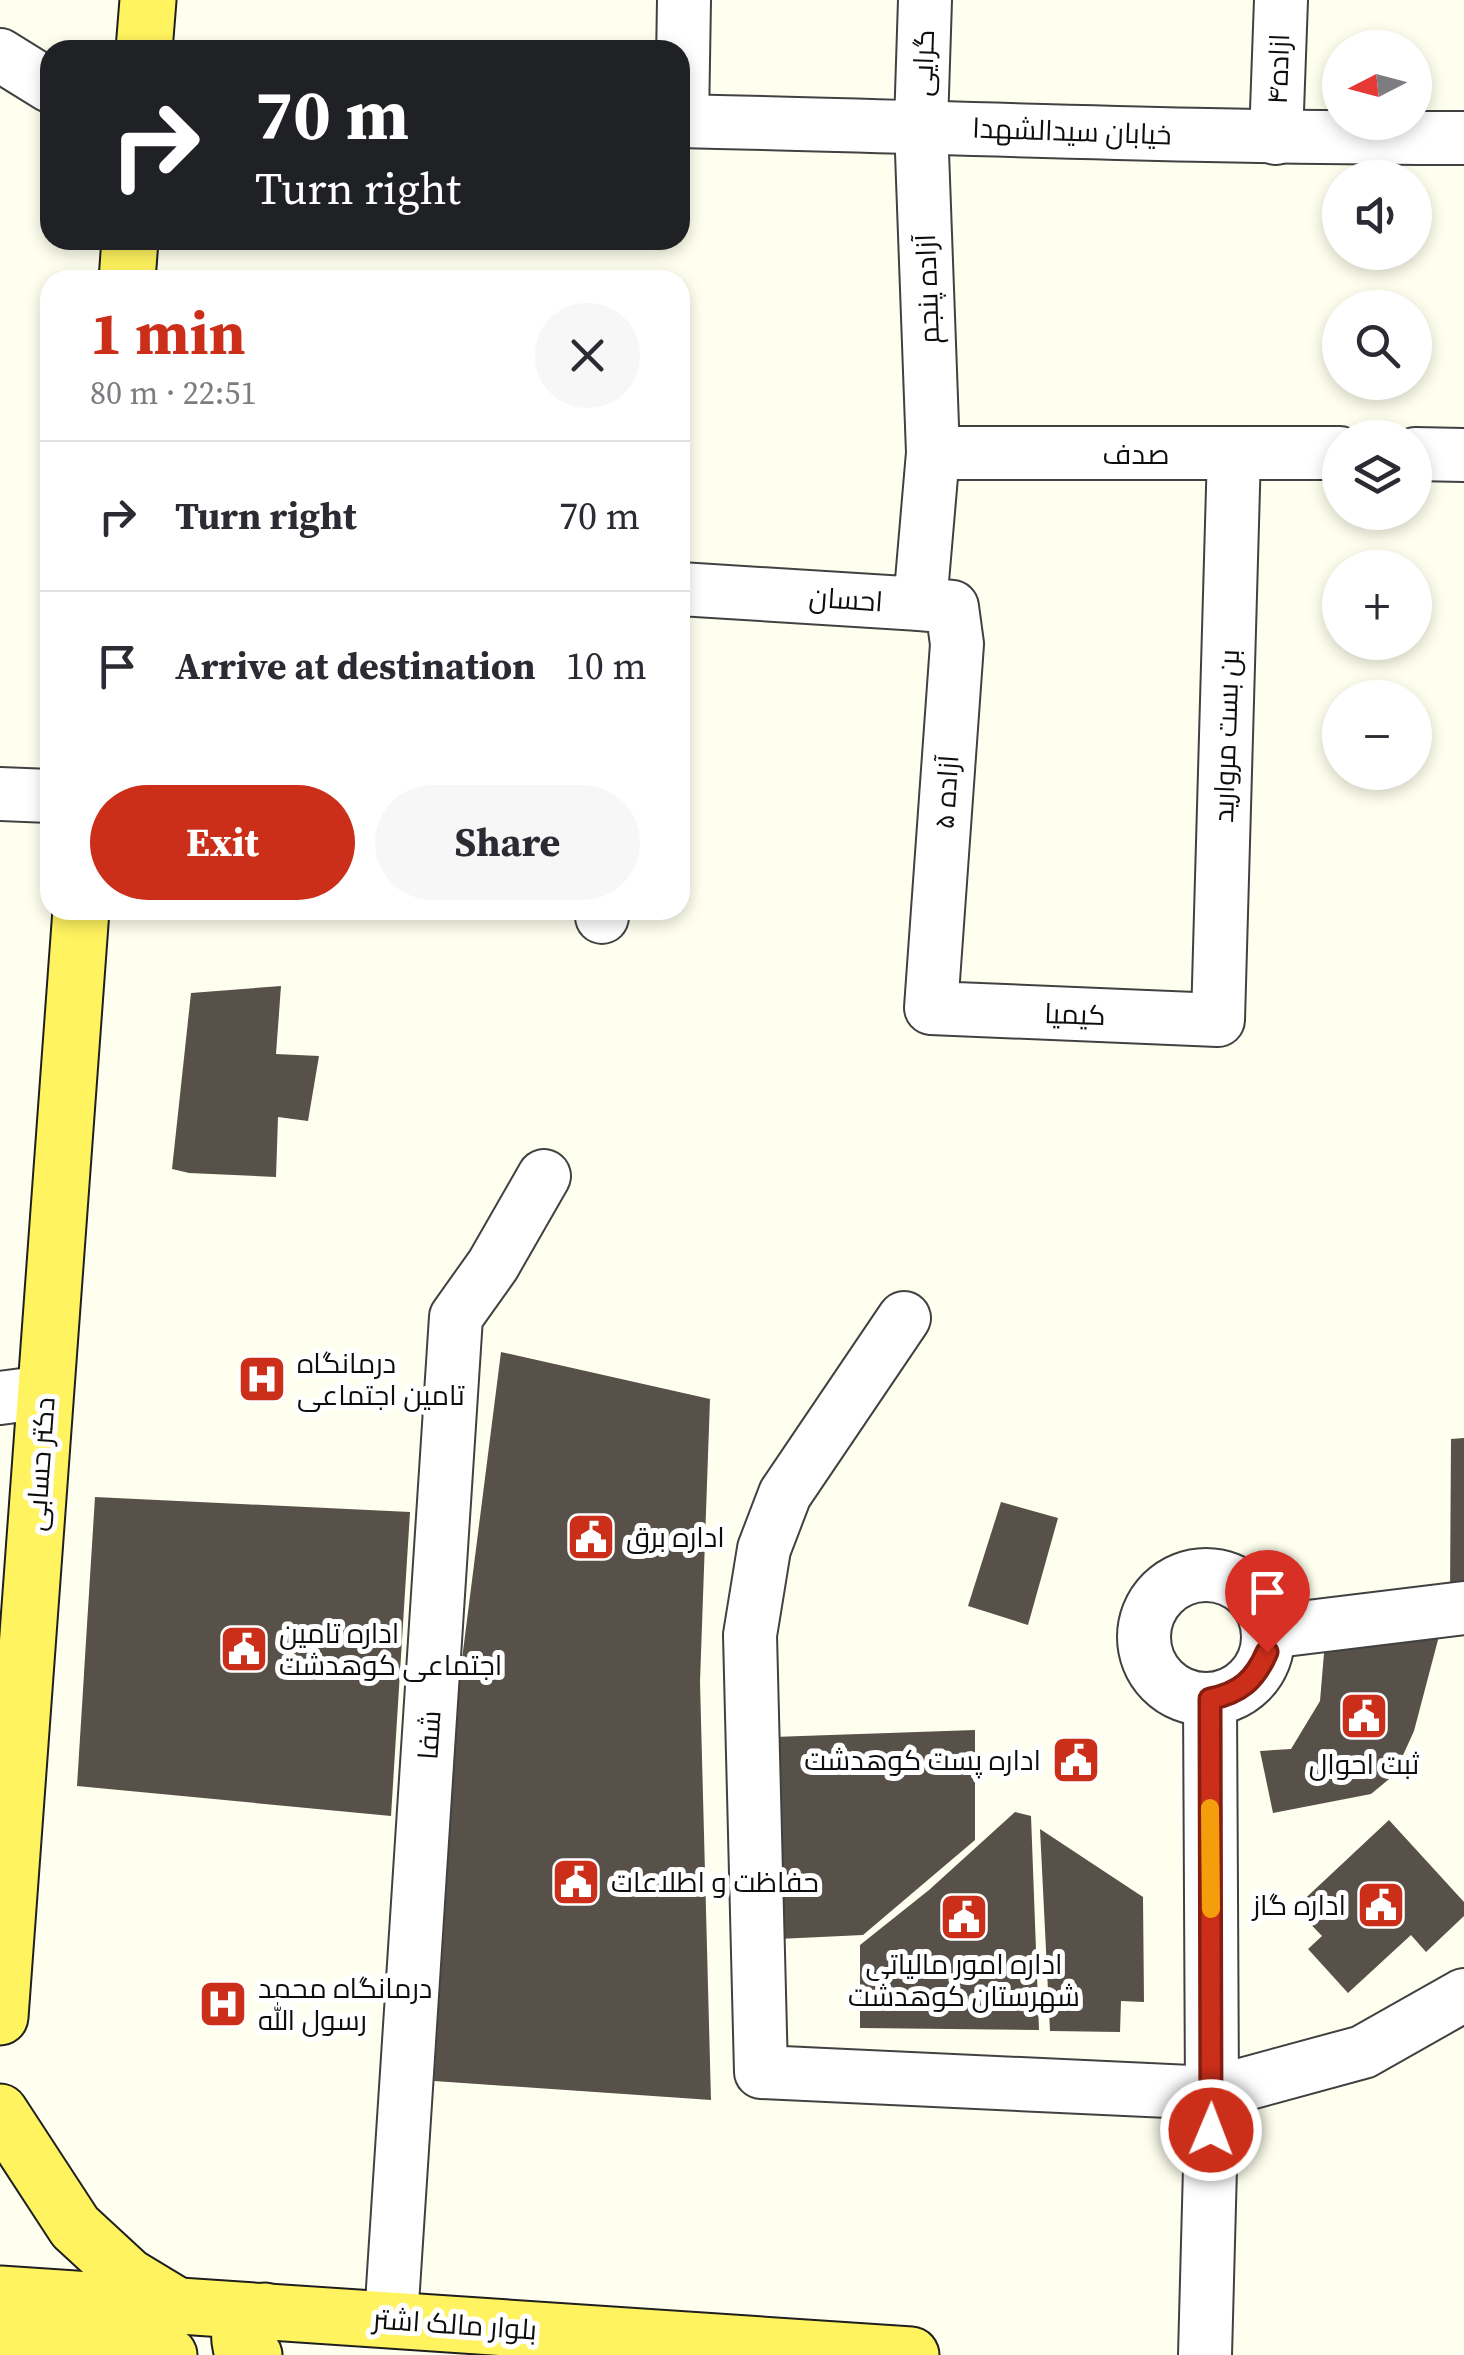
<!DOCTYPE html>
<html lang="en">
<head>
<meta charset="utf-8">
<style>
  :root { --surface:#fff; --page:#f7f7f7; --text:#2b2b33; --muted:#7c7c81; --line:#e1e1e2; --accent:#cb2e19 }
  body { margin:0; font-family:"Source Serif 4",Cairo,serif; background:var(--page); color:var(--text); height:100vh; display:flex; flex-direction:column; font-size:38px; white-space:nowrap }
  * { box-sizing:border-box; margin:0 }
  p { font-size:32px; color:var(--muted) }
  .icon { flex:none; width:55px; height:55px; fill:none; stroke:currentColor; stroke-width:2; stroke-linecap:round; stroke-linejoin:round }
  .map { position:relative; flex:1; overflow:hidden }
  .panel { position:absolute; left:40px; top:270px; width:650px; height:650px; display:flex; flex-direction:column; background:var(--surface); border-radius:30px; box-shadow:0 5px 15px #0003 }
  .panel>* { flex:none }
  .hud { position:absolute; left:40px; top:40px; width:650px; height:210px; border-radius:30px; box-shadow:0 5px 15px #0003; background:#202124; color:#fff; overflow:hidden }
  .needle { width:65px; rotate:264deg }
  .buttons { position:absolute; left:1322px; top:30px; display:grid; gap:20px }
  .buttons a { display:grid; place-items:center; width:110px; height:110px; border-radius:50%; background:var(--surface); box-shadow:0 5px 15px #0003; font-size:50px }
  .pin { position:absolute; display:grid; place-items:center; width:85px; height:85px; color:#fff; margin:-102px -42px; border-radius:50% 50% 50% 0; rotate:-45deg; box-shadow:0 0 10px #0007 }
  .pin .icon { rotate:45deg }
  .me { position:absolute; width:110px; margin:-55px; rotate:1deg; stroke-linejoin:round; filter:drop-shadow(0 0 8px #0008) }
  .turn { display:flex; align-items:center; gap:35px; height:210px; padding:0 50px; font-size:45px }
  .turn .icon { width:130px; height:130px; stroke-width:2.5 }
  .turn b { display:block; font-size:70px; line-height:85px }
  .round { display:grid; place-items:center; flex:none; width:105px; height:105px; border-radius:52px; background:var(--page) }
  .head { display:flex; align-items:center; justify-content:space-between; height:170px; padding:0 50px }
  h1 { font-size:60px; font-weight:700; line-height:75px; color:var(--accent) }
  .button { display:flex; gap:20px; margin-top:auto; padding:20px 50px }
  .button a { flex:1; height:115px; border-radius:60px; background:var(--accent); color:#fff; font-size:40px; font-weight:700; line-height:115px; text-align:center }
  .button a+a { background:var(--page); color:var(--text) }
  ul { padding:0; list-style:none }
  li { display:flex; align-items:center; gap:30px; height:150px; padding:0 50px; border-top:2px solid var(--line) }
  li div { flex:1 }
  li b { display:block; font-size:38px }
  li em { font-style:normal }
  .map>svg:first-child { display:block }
  .building { fill:#585149 }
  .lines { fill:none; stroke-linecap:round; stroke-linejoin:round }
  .minor-casing { stroke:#414141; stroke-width:56 }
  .major-casing { stroke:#1f1f1f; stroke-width:59 }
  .minor { stroke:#fff; stroke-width:52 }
  .major { stroke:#fff35f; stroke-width:55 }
  .route-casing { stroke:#841e10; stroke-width:25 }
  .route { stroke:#cb2e19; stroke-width:18 }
  .slow { stroke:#f59e0b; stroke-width:18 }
  .labels { text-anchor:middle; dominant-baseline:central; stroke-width:10; stroke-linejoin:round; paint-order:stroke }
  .street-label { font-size:28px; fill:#0e0e0e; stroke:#fff }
  .poi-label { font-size:28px; fill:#0e0e0e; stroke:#fff; text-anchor:start }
</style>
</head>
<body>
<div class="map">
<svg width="1464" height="2355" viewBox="0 0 1464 2355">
  <rect width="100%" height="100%" fill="#ffffef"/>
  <g class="building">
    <path d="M 281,986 L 276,1054 L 319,1056 L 308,1121 L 278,1117 L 276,1177 L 189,1173 L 172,1169 L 191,993 Z"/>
    <path d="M 501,1352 L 710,1399 L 700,1682 L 711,2100 L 434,2081 L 460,1675 Z"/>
    <path d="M 1464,1438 L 1464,1595 L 1450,1597 L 1451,1439 Z"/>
    <path d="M 95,1497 L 410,1512 L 391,1816 L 77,1786 Z"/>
    <path d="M 1001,1502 L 1058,1518 L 1028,1625 L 968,1606 Z"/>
    <path d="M 1439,1636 L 1414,1731 L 1394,1775 L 1371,1794 L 1273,1813 L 1260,1751 L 1291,1749 L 1320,1701 L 1325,1641 Z"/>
    <path d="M 975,1730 L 975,1840 L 863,1935 L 778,1939 L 773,1737 Z"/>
    <path d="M 1015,1812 L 1031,1816 L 1039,2030 L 860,2028 L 860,1945 L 929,1890 Z"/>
    <path d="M 1389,1820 L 1464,1902 L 1464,1916 L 1426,1952 L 1411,1935 L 1348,1993 L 1308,1949 L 1322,1936 L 1295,1908 Z"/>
    <path d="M 1040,1829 L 1143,1897 L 1144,2002 L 1121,2001 L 1120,2032 L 1050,2031 Z"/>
  </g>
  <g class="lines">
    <g class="minor-casing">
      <g id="minor">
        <path d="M 0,55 L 50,86"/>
        <path d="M 680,121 C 941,127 1203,138 1464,138"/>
        <path d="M 682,121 L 684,0"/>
        <path d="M 1276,138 L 1281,0"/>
        <path d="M 933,453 L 1340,453"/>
        <path d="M 1415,454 L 1464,455"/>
        <path d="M 680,589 L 920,604 L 933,453 L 921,125 L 925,0"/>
        <path d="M 920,604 L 952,607 L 957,644 L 931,1008 L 1218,1020 L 1234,453"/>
        <path d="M 0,794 L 50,796"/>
        <path d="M 602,917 L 602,910"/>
        <path d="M 904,1318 L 785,1494 L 764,1549 L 750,1635 L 761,2072 L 1212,2093 L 1363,2052 L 1464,1995"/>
        <path d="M 0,1398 L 46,1392"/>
        <circle cx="1206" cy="1637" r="62"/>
        <path d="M 1268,1632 L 1464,1608"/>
        <path d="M 391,2319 L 456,1317 L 493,1265 L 544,1176"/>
        <path d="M 1205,2355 L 1212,2093 L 1210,1699"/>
      </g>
    </g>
    <g class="major-casing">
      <g id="major">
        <path d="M 144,50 L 148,0"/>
        <path d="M 127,280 L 130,240"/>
        <path d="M 0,2017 L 81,910"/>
        <path d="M 0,2112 L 75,2227 L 128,2276 L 171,2302"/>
        <path d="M 0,2294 L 911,2355"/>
        <path d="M 0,2343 L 169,2355"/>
        <path d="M 254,2355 L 241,2347 C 236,2325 244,2317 265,2311"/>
      </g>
    </g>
    <use href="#minor" class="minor"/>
    <use href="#major" class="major"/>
  </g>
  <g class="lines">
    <g class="route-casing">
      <path id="route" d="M 1211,2130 L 1210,1699 C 1240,1693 1255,1680 1267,1652"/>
    </g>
    <use href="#route" class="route"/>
    <path class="slow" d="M 1210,1808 L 1211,1909"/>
  </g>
  <defs>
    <g id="hospital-square" transform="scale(2.5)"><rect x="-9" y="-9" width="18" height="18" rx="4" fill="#cb2e19" stroke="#fff"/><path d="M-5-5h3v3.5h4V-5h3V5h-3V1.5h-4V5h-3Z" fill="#fff"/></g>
    <g id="civic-square" transform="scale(2.5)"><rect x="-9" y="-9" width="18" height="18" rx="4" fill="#cb2e19" stroke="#fff"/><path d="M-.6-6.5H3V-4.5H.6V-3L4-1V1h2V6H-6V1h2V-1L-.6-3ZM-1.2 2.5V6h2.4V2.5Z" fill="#fff"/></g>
  </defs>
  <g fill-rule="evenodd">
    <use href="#hospital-square" x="262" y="1379"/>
    <use href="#civic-square" x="591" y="1537"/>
    <use href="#civic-square" x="244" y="1649"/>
    <use href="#civic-square" x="1364" y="1716"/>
    <use href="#civic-square" x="1076" y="1760"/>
    <use href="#civic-square" x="576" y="1882"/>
    <use href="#civic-square" x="1381" y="1905"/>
    <use href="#civic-square" x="964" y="1917"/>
    <use href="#hospital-square" x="223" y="2004"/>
  </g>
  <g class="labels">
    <g class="street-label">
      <text transform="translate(923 63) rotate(-88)">گرایی</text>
      <text transform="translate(1278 69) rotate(-88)">ازاده۴</text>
      <text transform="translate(1072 131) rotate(2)">خیابان سیدالشهدا</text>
      <text transform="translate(927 289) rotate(-92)">آزاده پنجم</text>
      <text x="1136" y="454">صدف</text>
      <text transform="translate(846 599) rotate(4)">احسان</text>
      <text transform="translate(1226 736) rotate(-88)">بن بست مروارید</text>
      <text transform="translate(946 792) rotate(-86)">آزاده ۵</text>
      <text transform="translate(1075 1014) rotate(2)">کیمیا</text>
      <text transform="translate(40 1464) rotate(-86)">دکتر حسابی</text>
      <text transform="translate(429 1735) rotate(-86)">شفا</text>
      <text transform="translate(455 2324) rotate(4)">بلوار مالک اشتر</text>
    </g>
    <g class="poi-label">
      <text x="297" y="1363">درمانگاه<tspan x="297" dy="32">تامین اجتماعی</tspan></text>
      <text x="626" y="1537">اداره برق</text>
      <text x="279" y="1633">اداره تامین<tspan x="279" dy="32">اجتماعی کوهدشت</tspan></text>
      <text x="1041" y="1760" text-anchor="end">اداره پست کوهدشت</text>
      <text x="1364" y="1764" text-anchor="middle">ثبت احوال</text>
      <text x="611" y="1882">حفاظت و اطلاعات</text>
      <text x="1346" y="1905" text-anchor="end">اداره گاز</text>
      <text x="964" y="1964" text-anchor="middle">اداره امور مالیاتی<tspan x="964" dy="32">شهرستان کوهدشت</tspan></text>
      <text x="258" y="1988">درمانگاه محمد<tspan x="258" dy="32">رسول الله</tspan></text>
    </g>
  </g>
</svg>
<div class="buttons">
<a><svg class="needle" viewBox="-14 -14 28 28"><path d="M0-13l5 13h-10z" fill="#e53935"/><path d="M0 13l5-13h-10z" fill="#7c7c81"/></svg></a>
<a><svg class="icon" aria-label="sound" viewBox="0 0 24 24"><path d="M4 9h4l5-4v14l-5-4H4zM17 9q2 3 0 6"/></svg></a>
<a><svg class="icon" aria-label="search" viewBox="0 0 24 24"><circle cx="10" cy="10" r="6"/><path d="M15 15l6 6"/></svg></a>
<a><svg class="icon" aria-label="layers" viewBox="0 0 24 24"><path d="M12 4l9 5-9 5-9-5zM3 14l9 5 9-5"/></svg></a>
<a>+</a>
<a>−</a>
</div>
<div class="pin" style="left:1267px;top:1652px;background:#d93025"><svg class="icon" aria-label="arrive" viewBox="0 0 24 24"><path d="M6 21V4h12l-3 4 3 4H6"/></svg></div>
<svg class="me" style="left:1211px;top:2130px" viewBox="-20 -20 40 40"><circle r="17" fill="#cb2e19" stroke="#fff" stroke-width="3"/><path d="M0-11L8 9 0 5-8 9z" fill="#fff"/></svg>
<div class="hud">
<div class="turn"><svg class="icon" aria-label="right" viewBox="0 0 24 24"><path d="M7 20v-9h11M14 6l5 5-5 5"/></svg><div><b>70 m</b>Turn right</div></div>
</div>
<section class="panel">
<div class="head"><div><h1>1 min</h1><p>80 m · 22:51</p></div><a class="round"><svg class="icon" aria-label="close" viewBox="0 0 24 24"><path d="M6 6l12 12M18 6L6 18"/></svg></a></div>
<ul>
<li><svg class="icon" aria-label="right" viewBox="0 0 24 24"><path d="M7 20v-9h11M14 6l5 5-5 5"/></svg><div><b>Turn right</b></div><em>70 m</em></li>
<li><svg class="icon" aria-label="arrive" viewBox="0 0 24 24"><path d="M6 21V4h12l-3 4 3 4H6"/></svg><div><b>Arrive at destination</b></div><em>10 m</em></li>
</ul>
<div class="button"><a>Exit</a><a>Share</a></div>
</section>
</div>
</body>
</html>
